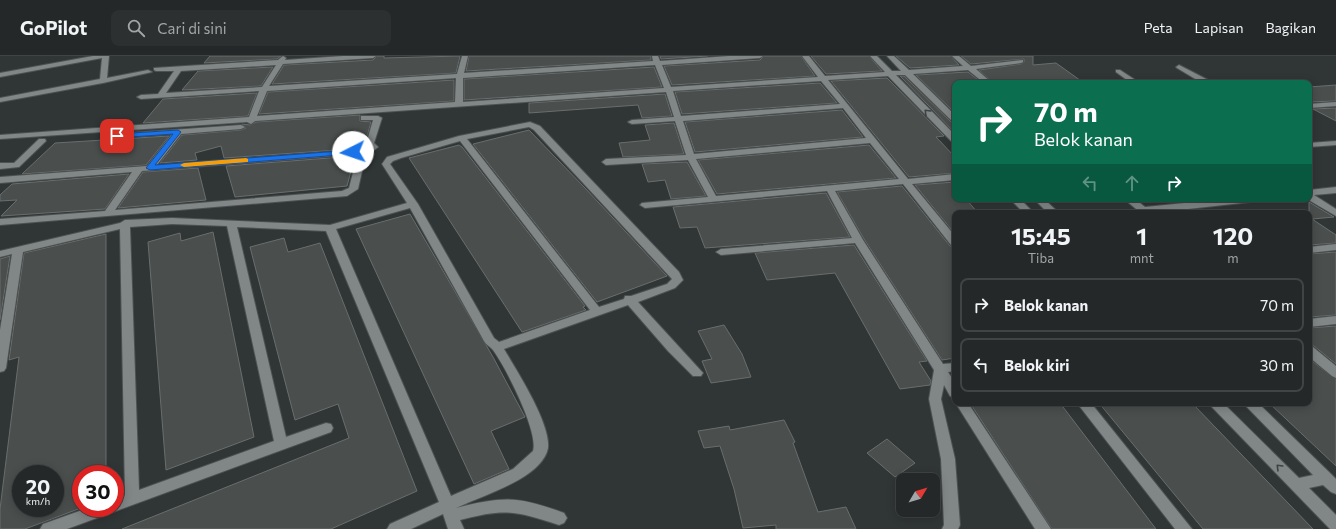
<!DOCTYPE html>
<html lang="id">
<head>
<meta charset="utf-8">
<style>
  :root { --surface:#242828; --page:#2c3030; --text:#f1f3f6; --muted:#a3a6a8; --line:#414445 }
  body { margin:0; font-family:Commissioner,sans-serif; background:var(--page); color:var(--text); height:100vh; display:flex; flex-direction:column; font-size:15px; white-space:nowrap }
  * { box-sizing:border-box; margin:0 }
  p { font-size:13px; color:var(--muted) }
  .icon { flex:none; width:22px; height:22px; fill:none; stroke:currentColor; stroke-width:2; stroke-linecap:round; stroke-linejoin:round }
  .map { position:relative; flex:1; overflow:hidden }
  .side { position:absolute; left:952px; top:154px; width:360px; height:196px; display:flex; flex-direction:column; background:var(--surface); border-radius:8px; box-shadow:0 2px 10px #0003,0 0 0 1px var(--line) }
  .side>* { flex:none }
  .top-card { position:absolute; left:952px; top:24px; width:360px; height:122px; border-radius:8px; box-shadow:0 2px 10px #0003,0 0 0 1px var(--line); background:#0b6e4f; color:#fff; overflow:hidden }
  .needle { width:26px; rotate:52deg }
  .buttons { position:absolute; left:896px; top:417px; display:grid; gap:8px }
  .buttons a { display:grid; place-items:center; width:44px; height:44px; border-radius:8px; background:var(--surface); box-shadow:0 2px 10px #0003,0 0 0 1px var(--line); font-size:20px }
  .speed { position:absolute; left:12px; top:409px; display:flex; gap:8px; font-size:20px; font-weight:700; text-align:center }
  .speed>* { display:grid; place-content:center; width:52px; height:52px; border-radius:50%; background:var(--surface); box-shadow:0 2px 10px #0003,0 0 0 1px var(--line); line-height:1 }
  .speed small { font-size:10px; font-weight:400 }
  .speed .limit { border:6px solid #d22; background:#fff; color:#111 }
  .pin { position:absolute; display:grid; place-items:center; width:34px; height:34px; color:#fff; margin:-17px; border-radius:8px; box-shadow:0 2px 6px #0006 }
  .me { position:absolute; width:44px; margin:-22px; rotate:266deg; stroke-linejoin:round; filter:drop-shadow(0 0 3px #0008) }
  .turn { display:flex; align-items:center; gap:14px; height:84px; padding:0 16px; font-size:18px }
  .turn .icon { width:52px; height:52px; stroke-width:2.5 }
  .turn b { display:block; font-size:28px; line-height:34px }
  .lanes { display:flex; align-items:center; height:38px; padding:0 16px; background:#0003; justify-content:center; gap:20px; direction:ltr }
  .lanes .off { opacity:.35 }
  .eta { display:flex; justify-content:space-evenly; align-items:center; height:68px; text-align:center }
  .eta b { font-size:24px; font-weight:700; line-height:28px }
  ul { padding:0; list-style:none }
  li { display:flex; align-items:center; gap:12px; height:54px; margin:0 8px 6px; padding:0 8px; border:2px solid var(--line); border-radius:8px }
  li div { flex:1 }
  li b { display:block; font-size:15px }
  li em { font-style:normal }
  header { display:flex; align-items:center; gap:24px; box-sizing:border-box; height:56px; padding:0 20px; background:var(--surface); border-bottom:1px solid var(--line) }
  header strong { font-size:19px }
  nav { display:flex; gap:22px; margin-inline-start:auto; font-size:14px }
  .search { width:280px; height:36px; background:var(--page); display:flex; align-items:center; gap:10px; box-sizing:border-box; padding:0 14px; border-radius:8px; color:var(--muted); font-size:15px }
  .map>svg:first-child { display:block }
  .building { fill:#4a4f4e; stroke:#696e6d; fill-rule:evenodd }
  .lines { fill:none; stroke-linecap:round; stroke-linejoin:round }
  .minor-casing { stroke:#4d5151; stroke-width:2 }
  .minor { fill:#818787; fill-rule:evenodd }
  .oneway { stroke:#3d4242 }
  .route { fill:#1a73e8; stroke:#114b97 }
  .slow { fill:#f59e0b }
</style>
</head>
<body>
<header>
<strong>GoPilot</strong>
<div class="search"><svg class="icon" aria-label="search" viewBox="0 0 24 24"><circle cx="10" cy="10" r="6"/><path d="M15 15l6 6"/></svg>Cari di sini</div>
<nav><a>Peta</a><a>Lapisan</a><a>Bagikan</a></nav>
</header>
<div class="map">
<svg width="1336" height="473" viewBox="0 0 1336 473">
  <rect width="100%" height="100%" fill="#303535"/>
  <g class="building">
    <path d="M 210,0 L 281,0 L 277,3 L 204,7 Z"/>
    <path d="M 377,0 L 384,0 L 384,2 L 460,0 L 456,17 L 272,28 L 284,9 L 373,4 Z"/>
    <path d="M 469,0 L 651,0 L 651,4 L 466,15 Z"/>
    <path d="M 660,0 L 708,0 L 661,3 Z"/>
    <path d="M 764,0 L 801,0 L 815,20 L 672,29 L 664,10 L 760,4 Z"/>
    <path d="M 811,0 L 869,0 L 882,15 L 826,18 Z"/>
    <path d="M 896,0 L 951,0 L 959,9 L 910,12 Z"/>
    <path d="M 961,0 L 1033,0 L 1033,9 L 1056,7 L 1084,27 L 993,27 L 979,14 L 1021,8 L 1024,6 L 1024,3 L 971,8 Z"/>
    <path d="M 273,11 L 261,30 L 182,34 L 198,15 Z"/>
    <path d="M 654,11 L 662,31 L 464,44 L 464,23 Z"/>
    <path d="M 968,16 L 982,27 L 955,27 L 955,57 L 916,19 Z"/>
    <path d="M 900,20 L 904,20 L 951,66 L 955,66 L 955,77 Z"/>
    <path d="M 887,22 L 944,80 L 936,81 L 955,101 L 955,117 L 909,121 L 831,25 Z"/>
    <path d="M 454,24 L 454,45 L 259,58 L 268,36 Z"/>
    <path d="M 820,27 L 837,47 L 682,58 L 675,36 Z"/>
    <path d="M 1336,29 L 1336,45 L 1309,46 L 1309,31 Z"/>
    <path d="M 257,37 L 248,60 L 143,67 L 163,43 Z"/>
    <path d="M 665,38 L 672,60 L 642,62 L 638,49 L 529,57 L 529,47 Z"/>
    <path d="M 1336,52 L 1336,65 L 1313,53 Z"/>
    <path d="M 842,54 L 863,81 L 695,96 L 685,66 Z"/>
    <path d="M 360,59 L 360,65 L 371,66 L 365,88 L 366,92 L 224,102 L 221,90 L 195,97 L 197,104 L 160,107 L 182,79 L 241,74 L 246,72 L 242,68 L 250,69 L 256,66 Z"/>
    <path d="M 674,67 L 684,98 L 623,101 L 619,87 L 650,84 L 645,69 Z"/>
    <path d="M 529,74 L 585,132 L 667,220 L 597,246 L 473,88 Z"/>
    <path d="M 169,80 L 146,109 L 22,118 L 55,87 Z"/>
    <path d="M 459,89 L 462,91 L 585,250 L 583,251 L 586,254 L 522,276 L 409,102 Z"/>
    <path d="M 869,89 L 896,122 L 717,138 L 698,104 Z"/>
    <path d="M 355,100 L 347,130 L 235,141 L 226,110 Z"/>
    <path d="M 687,106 L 706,140 L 671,143 L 665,124 L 648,126 L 642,108 Z"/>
    <path d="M 198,112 L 206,144 L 118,152 L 143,116 Z"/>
    <path d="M 129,118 L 105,153 L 1,160 L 17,144 L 0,145 L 0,139 L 12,128 Z"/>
    <path d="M 955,126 L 955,143 L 966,143 L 978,157 L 955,157 L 955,178 L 915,129 Z"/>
    <path d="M 902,130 L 950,190 L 955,191 L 955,302 L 942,304 L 864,183 L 837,136 Z"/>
    <path d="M 826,137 L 850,181 L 705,192 L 697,171 L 680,172 L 673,151 Z"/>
    <path d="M 1309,146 L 1334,161 L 1312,163 L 1336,179 L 1336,187 L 1309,189 Z"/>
    <path d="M 410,158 L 493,301 L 525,361 L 491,375 L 509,413 L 474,428 L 356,173 Z"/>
    <path d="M 213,176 L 254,381 L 166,414 L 148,186 L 180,177 L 181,185 Z"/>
    <path d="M 106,178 L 106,418 L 81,418 L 81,452 L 25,473 L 0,473 L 0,453 L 19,301 L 9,304 L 24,197 ZM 21,418 L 55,418 L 55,452 L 21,452 Z"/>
    <path d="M 284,182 L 288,196 L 320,187 L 417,435 L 331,473 L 122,473 L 349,382 L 338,348 L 295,364 L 250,191 Z"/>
    <path d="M 854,189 L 927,305 L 919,306 L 931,325 L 930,329 L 900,333 L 835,217 L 767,224 L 755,197 Z"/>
    <path d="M 1336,196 L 1336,259 L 1309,261 L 1309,198 Z"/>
    <path d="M 10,200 L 0,264 L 0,203 Z"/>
    <path d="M 724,269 L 742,298 L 751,321 L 711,327 L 702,305 L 712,303 L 698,275 Z"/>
    <path d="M 1336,270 L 1336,308 L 1314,290 L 1309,289 L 1309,272 Z"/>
    <path d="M 1309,303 L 1336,323 L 1336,410 L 1269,347 L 1309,347 Z"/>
    <path d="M 970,347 L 1060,347 L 1156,473 L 1052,473 Z"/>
    <path d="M 1099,347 L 1192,347 L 1313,473 L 1203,473 Z"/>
    <path d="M 784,364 L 795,386 L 793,387 L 818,456 L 846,451 L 856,473 L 776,473 L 776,469 L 743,472 L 734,433 L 720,390 L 704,392 L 698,375 L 729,370 L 730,374 Z"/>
    <path d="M 887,383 L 915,407 L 895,421 L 867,397 Z"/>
  </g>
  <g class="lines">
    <g class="minor-casing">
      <g id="minor">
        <path d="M 93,0 L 109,0 L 107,22 L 148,14 L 152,16 L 103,27 L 0,46 L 0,42 L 100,23 L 102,2 L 0,21 L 0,17 Z"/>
        <path d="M 283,0 L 286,2 L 285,4 L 343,0 L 376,0 L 373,2 L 283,8 L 269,30 L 457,18 L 462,0 L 468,0 L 464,17 L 653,5 L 652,0 L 658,0 L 660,5 L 729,0 L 763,0 L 760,2 L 662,9 L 671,31 L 818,21 L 802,0 L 809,0 L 825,20 L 885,16 L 870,0 L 877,0 L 892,15 L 901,15 L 887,0 L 894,0 L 909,14 L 963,10 L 952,0 L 959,0 L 971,10 L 1023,4 L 1023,6 L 1021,7 L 976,13 L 992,27 L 984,27 L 968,14 L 913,18 L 955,59 L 955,65 L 952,65 L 905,19 L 896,19 L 955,79 L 955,86 L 952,86 L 888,20 L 828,24 L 908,123 L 955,118 L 955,124 L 912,128 L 955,180 L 955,190 L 951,189 L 903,128 L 835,135 L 863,184 L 943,308 L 955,307 L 955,315 L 948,316 L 955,327 L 955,342 L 950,340 L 944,329 L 941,343 L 955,403 L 960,469 L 958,473 L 942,473 L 944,469 L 941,403 L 929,343 L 934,314 L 855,187 L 721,199 L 716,196 L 721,193 L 852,182 L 827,135 L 645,152 L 640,149 L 642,147 L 708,141 L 688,104 L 606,109 L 602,106 L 606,103 L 686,99 L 675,65 L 632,68 L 628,66 L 632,64 L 674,61 L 666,36 L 255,65 L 251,68 L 247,66 L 0,83 L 0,79 L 249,61 L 259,35 L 141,43 L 137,41 L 141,39 L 158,38 L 174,15 L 156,15 L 154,14 L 154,12 L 278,4 ZM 276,9 L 262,31 L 166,37 L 181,15 ZM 655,9 L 664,32 L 463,46 L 463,22 ZM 456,22 L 455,46 L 257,60 L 267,35 ZM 821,25 L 840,48 L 681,60 L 673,35 ZM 843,52 L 866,82 L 694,98 L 683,65 ZM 870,87 L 899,123 L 716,140 L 696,103 Z"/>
        <path d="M 1179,9 L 1210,25 L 1211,27 L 1202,27 L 1177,12 L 1176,11 Z"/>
        <path d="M 1116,14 L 1120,14 L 1140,27 L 1131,27 L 1116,16 Z"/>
        <path d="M 1336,46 L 1336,50 L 1309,52 L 1309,48 Z"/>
        <path d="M 361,60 L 378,60 L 382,62 L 374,87 L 378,91 L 365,102 L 358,133 L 347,140 L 0,169 L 0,163 L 105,155 L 132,116 L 0,127 L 0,121 L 147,110 L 172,78 L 117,82 L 113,80 L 114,78 L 241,69 L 245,71 L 241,73 L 181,78 L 157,109 L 367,93 L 369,91 L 366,88 L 373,64 L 361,64 ZM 359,98 L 357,101 L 349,132 L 342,135 L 115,154 L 142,115 Z"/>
        <path d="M 530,66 L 540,70 L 679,216 L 683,224 L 675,232 L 638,246 L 703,317 L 701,320 L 693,320 L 668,295 L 628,249 L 504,293 C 517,315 551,368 548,392 C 546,404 534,414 525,420 C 505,433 478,442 456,452 C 504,440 518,440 564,457 L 567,462 L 564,467 L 559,469 C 515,455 506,452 460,464 L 464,473 L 448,473 L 443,458 L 411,473 L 387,473 L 390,468 L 439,446 L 326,175 L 237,171 L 286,381 L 326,367 L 331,368 L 333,372 L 331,376 L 67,473 L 40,473 L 43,468 L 88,452 L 115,452 L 115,443 L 125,439 L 120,173 L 23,196 L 6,312 L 4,315 L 0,316 L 0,274 L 12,198 L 0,201 L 0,195 L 120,167 L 125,164 L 172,162 L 330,169 L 407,147 L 382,108 L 387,101 L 459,80 ZM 529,71 L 534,74 L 672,223 L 667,228 L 631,240 L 625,240 L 624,243 L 599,251 L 467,83 ZM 460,85 L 590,254 L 499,286 L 494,282 L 418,148 L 390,108 L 393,105 L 401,102 ZM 410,152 L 484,285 C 486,289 490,290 493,294 C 505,310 539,376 533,395 L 513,413 L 451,440 L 336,173 ZM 172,168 L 227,170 L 274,385 L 139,434 L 130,171 Z"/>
        <path d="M 39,83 L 45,83 L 46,85 L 19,111 L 0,113 L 0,107 L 14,107 Z"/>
        <path d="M 1336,85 L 1336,89 L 1309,91 L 1309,87 Z"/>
        <path d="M 1336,131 L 1336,137 L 1314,139 L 1336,153 L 1336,160 L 1307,143 L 1309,143 L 1309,134 Z"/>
        <path d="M 1010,143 L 1020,143 L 1034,157 L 1024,157 Z"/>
        <path d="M 1034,143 L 1044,143 L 1059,157 L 1048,157 Z"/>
        <path d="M 1124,143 L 1135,143 L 1145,151 L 1224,143 L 1256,143 L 1251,146 L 1152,157 L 1141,157 Z"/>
        <path d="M 1336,188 L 1336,194 L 1309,197 L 1309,191 Z"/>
        <path d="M 1336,260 L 1336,268 L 1309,271 L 1309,263 Z"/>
        <path d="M 1309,290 L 1313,291 L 1336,310 L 1336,322 L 1332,320 L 1309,301 Z"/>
        <path d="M 955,346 L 968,347 L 1051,473 L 1035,473 Z"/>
        <path d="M 1077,347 L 1091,347 L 1192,473 L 1175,473 Z"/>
        <path d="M 1208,347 L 1223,347 L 1299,422 L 1313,419 L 1243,347 L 1258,347 L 1331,418 L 1336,423 L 1336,438 L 1331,436 L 1323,429 L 1309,432 L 1336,459 L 1336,473 L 1330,473 Z"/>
      </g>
    </g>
    <use href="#minor" class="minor"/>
  </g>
  <defs><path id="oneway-chevron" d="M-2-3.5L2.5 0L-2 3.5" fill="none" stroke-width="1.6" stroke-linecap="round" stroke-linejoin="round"/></defs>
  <g class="oneway">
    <use href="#oneway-chevron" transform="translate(927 56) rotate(-135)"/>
    <use href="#oneway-chevron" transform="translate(1279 411) rotate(-135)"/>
  </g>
  <path class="route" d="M 178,74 L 181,76 L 155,109 L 353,94 L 357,96 L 353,98 L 150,114 L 146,112 L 173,78 L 117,82 L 114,80 L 117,78 Z"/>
  <path class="slow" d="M 246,102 L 248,103 L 248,106 L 184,111 L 180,109 L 184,107 Z"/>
</svg>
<div class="buttons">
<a><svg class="needle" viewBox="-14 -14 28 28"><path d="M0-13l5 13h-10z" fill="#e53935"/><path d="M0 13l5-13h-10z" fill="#a3a6a8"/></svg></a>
</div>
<div class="speed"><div>20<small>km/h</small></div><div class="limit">30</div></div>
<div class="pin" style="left:117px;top:80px;background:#d93025"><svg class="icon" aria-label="arrive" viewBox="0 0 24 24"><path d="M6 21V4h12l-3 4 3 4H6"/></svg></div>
<svg class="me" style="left:353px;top:96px" viewBox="-20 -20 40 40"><circle r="19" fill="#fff"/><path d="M0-13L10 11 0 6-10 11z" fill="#1a73e8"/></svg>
<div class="top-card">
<div class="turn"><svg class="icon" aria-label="right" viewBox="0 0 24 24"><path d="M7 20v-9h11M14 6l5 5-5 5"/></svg><div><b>70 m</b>Belok kanan</div></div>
<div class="lanes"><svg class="icon off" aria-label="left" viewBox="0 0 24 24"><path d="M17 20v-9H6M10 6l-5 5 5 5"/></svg><svg class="icon off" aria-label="ahead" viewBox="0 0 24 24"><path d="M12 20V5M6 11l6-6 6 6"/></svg><svg class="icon" aria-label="right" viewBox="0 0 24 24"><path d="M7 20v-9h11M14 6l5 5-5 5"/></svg></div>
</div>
<section class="side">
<div class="eta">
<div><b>15:45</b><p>Tiba</p></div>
<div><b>1</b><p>mnt</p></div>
<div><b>120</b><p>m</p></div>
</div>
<ul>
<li><svg class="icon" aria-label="right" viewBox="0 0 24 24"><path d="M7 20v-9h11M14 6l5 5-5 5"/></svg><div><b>Belok kanan</b></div><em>70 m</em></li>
<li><svg class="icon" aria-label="left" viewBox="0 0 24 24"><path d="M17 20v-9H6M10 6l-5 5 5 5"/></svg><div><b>Belok kiri</b></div><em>30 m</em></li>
</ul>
</section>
</div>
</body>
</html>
